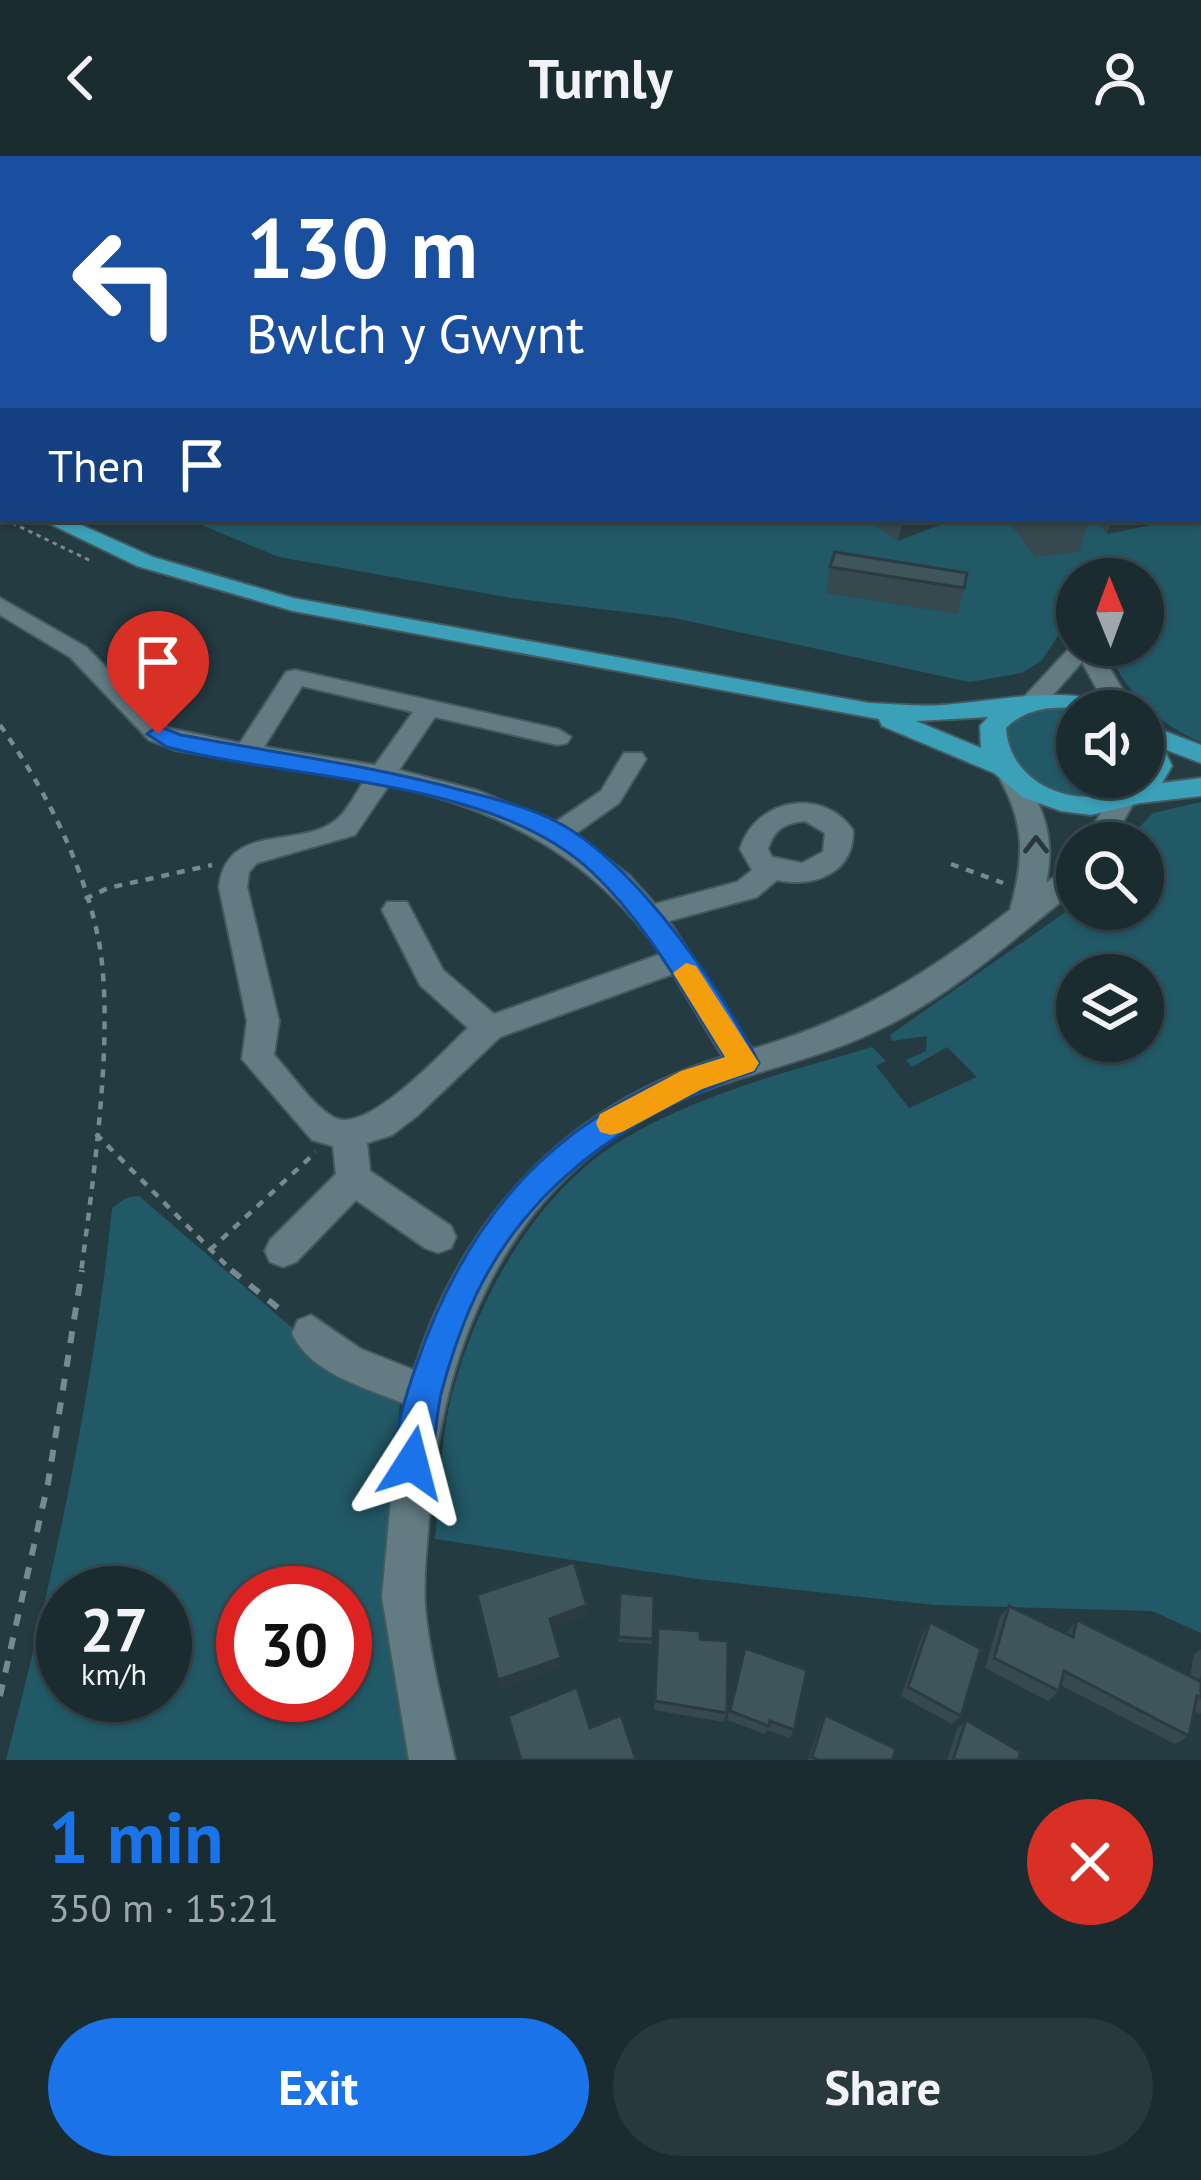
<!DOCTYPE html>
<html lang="en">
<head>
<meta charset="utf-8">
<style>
  :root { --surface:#1b2c31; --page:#28383d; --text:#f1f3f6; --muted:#a0a7ab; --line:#39484d; --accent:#1a73e8 }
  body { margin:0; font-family:"PT Sans",sans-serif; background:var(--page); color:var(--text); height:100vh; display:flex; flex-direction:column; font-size:45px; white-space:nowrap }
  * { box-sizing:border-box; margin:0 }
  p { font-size:39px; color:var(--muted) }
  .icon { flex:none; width:66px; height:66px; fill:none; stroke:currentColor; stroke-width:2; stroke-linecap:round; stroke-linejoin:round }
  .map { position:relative; height:1604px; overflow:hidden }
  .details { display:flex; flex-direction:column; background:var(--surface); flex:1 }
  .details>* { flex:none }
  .banner { position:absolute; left:0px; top:0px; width:1203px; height:366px; box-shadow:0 3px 9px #0004,0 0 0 3px var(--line); background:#1a4fa0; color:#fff; overflow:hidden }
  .needle { width:78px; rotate:359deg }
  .controls { position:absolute; left:1056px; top:402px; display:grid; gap:24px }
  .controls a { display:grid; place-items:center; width:108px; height:108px; border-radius:50%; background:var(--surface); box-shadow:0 3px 9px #0004,0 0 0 3px var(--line); font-size:60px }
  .speed { position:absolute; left:36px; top:1410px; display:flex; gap:24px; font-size:60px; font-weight:700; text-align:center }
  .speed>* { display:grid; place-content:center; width:156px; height:156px; border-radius:50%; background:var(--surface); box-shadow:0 3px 9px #0004,0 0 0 3px var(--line); line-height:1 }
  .speed small { font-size:30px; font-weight:400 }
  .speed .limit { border:18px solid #d22; background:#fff; color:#111 }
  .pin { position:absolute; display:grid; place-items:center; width:102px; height:102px; color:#fff; margin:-123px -51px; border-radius:50% 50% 50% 0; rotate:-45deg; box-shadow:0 0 12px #0007 }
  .pin .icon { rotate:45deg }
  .me { position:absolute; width:132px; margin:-66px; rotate:9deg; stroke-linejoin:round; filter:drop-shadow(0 0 9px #0008) }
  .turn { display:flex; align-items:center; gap:42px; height:252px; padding:0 48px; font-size:54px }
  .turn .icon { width:156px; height:156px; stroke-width:2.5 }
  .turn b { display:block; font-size:84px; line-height:102px }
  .then { display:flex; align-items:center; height:114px; padding:0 48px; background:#0003; gap:24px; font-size:45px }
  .round { display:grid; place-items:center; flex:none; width:126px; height:126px; border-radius:63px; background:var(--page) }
  .head { display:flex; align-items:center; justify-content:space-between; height:204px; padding:0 48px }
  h1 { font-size:72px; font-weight:800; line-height:90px; color:var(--accent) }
  .button { display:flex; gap:24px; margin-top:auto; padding:24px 48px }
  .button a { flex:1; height:138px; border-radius:72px; background:var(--accent); color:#fff; font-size:48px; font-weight:800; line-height:138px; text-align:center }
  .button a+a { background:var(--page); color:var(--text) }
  header { display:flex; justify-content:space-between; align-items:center; height:156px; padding:0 48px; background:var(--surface); font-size:54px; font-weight:800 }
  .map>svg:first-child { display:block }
  .green { fill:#225967; fill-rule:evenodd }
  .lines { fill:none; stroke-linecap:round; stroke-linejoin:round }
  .minor-casing { stroke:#45595f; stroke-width:4 }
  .major-casing { stroke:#45595f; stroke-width:4 }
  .path-far2 { stroke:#778a8f; stroke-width:3; stroke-dasharray:4.5 4.5; stroke-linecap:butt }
  .path-far1 { stroke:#778a8f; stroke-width:4.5; stroke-dasharray:8 8; stroke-linecap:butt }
  .path { stroke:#778a8f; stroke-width:6; stroke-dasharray:12 12; stroke-linecap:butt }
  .minor { fill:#637c83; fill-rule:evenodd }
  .major { fill:#3aa1b8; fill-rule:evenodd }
  .wall { fill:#35494f }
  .shaded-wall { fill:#2b3c40 }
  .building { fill:#3e555c; stroke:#2b3c40; stroke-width:3 }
  .oneway { stroke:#29373b }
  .route { fill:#1a73e8; stroke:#114b97; stroke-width:3 }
  .slow { fill:#f59e0b }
</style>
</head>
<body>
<header><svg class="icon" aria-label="back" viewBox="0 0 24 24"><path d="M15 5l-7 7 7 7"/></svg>Turnly<svg class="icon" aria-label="person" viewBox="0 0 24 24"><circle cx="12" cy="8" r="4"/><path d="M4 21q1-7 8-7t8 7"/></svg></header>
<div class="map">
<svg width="1201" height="1604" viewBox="0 0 1201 1604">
  <rect width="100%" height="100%" fill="#243b41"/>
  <g class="green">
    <path d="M 1201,170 L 1201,586 C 1161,571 1119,531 1107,489 L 1143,489 L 1143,423 L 1077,423 L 1077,460 L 1071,460 L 1042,504 L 1022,517 L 969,526 L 674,462 L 511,442 L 279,401 L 187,363 L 1200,363 Z"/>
    <path d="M 1043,551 L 1089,555 L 1077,555 L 1077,621 L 1142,621 C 1108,659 1056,636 1019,618 L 1002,576 L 1017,560 Z"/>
    <path d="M 1201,646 L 1201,1477 L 1152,1455 L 935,1449 L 697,1423 L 435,1383 C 439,1342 440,1297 448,1255 C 469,1156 533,1037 622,984 C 698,938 787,916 872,891 L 886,905 L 876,910 L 909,952 L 977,921 L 947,891 L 912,911 L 906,904 L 926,895 L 927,880 L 892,885 L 890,879 L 1064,757 L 1077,741 L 1077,753 L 1143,753 L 1143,687 L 1124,687 L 1153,657 ZM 1077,819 L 1143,819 L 1143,885 L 1077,885 Z"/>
    <path d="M 139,1040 L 326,1201 L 400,1244 L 387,1439 L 417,1604 L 6,1604 C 53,1423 93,1238 112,1052 L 126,1042 ZM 63,1437 L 165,1437 L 165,1539 L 63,1539 ZM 243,1437 L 345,1437 L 345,1539 L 243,1539 Z"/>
  </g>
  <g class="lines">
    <g class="minor-casing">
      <g id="minor">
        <path d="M 656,0 L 685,0 L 687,3 L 658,3 Z"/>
        <path d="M 889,0 L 944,0 L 946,3 L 891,3 Z"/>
        <path d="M 1021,0 L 1035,0 L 1036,3 L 1022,3 Z"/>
        <rect x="1200" y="42" width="1" height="8"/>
        <path d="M 3,131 L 3,141 L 0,142 L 0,132 Z"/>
        <path d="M 0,442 L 86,491 L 167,572 L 240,587 L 286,516 L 295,514 L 558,573 L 571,581 L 567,587 L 558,589 L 435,561 L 399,614 L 479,635 L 554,667 L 601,635 L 624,597 L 642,597 L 646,603 L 619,647 L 575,678 L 630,720 L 655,748 L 737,726 L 752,714 L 740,693 C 755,643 822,630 853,674 C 854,717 815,732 777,724 L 757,741 L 669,765 L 752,893 C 856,863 925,819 1010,754 C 1024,704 1026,670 1000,623 L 1004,617 L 1022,617 C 1045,654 1055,684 1046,727 L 1077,704 L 1077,733 C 1013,783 950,841 876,875 C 802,911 718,920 646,961 C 505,1042 445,1188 431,1342 C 428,1378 423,1416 425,1452 C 430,1503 444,1554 455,1604 L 409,1604 L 382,1441 L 395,1299 L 405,1248 C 367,1232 310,1218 292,1177 L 298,1164 L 311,1159 L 361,1193 L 414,1214 C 462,1060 568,948 723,901 L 673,818 L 500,881 L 417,960 L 392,979 L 367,987 L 370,1015 L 451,1070 L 456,1081 L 451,1092 L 438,1097 L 425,1092 L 356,1044 L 296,1106 L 283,1111 L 270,1106 L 265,1095 L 270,1084 L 336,1018 L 333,990 L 312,984 L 242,903 L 247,865 L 219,731 C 227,665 298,694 336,664 C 347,656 356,636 365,624 L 175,594 L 149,584 L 70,501 L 0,459 ZM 302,530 L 413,556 L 375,609 L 264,591 ZM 389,629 C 502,653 594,703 661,798 L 494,858 L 443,814 L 407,746 L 387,746 L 382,754 L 420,829 L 468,872 C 444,894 366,981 333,961 C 311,948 292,918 274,899 L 279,865 L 247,731 L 249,716 L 257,707 L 355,679 ZM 805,665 L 825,677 L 823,696 L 802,707 L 772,701 L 768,693 C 774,673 785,667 805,665 Z"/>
        <path d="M 1077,484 L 1077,489 L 1096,489 L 1135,555 L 1109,555 L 1082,506 L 1043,550 L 1025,550 L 1022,545 L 1025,540 Z"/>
        <path d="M 1121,637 L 1134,646 L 1111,687 L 1083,687 L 1111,640 Z"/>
      </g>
    </g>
    <g class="major-casing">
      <g id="major">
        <path d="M 1183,0 L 1201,0 L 1201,6 L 1200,3 Z"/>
        <path d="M 0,327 L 3,328 L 3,341 L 0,340 Z"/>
        <path d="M 40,363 L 68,363 L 153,401 L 293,442 L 869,547 C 894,548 919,551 944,549 C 1006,544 1059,529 1120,549 L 1124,555 C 1083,555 1038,540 1006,572 C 1009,622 1062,650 1110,638 C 1122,635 1134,626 1143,621 L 1143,567 L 1201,589 L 1201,607 L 1164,593 L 1172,610 L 1162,627 L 1201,622 L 1201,640 L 1140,647 L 1091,659 L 1061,655 L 1022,641 L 994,617 L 882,570 L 879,563 L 293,455 L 137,410 ZM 988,561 L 980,570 L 981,592 L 916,565 Z"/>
      </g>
    </g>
    <g class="path-far2">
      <path d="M 1135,0 L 1141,3"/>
      <path d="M 4,363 L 91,405"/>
    </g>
    <g class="path-far1">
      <path d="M 0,569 C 45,633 84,708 99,786 C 115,876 93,1024 81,1117"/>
      <path d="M 951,708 L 1003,727"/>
      <path d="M 85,743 L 108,732 L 212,709"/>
      <path d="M 96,978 L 234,1117"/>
      <path d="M 210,1094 L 316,996"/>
    </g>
    <g class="path">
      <path d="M 231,1114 L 287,1159"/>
      <path d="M 0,1540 L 48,1327 L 82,1114"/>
    </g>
    <use href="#minor" class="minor"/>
    <use href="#major" class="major"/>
  </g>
  <g class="wall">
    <path d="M 868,363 L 955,363 L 898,385 L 868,365 Z"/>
    <path d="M 1007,363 L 1090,363 L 1079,396 L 1035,401 Z"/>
    <path d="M 1093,363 L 1153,363 L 1151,369 L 1107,378 Z"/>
    <path d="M 830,411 L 967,417 L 958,458 L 826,437 Z"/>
    <path d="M 620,1437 L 654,1440 L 652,1488 L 618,1486 Z"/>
    <path d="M 1009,1450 L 1066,1477 L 1077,1464 L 1190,1520 L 1194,1498 L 1201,1493 L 1201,1558 L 1194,1555 L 1189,1580 L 1175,1588 L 1060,1529 L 1059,1535 L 1048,1545 L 985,1512 L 1000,1461 Z"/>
    <path d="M 930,1466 L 961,1560 L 952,1568 L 901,1540 L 923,1477 Z"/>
    <path d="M 658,1472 L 700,1483 L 727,1557 L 724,1566 L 654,1554 Z"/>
    <path d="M 745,1492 L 794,1574 L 790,1582 L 767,1574 L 765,1578 L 727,1564 Z"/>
    <path d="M 825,1559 L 892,1604 L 808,1604 L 820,1568 Z"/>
    <path d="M 966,1564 L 1018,1604 L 947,1604 L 957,1573 Z"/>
  </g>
  <g class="shaded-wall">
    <path d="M 903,363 L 955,363 L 898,385 Z"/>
    <path d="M 1112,363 L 1153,363 L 1151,369 L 1107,378 Z"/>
    <path d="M 587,1449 L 587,1460 L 551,1473 L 550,1463 Z"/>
    <path d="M 561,1502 L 562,1512 L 500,1534 L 498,1524 Z"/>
  </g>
  <g class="building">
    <path d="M 1200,227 L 1201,228 L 1201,277 L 1200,277 Z"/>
    <path d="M 1042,363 L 1076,363 L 1044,366 Z"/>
    <path d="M 835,396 L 967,417 L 964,432 L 830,411 Z"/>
    <path d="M 574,1406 L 587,1449 L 550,1463 L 561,1502 L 498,1524 L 477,1439 Z"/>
    <path d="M 620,1437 L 654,1440 L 653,1483 L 618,1481 Z"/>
    <path d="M 1009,1450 L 1073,1481 L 1077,1464 L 1200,1525 L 1201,1521 L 1201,1542 L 1197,1540 L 1189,1580 L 1064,1515 L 1059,1535 L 994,1502 Z"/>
    <path d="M 930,1466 L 981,1493 L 961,1560 L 908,1531 Z"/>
    <path d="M 658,1472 L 700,1475 L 700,1483 L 728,1485 L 727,1557 L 655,1545 Z"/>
    <path d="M 745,1492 L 807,1514 L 794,1574 L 770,1565 L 769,1570 L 730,1555 Z"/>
    <path d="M 577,1531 L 590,1572 L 621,1559 L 636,1604 L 521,1604 L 508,1560 Z"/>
    <path d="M 825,1559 L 896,1593 L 892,1604 L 818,1604 L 812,1601 Z"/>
    <path d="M 966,1564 L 1021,1596 L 1018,1604 L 953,1604 Z"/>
  </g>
  <defs><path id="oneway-chevron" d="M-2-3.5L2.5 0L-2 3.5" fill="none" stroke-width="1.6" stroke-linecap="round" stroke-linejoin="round" transform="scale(3)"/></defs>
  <use class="oneway" href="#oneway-chevron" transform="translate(1036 689) rotate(-90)"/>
  <path class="route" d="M 158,570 L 181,579 C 277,597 374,610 468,636 C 503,645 540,654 571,674 C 644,721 719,830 759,907 L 754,915 C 626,958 514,1036 464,1167 C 455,1190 447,1215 441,1238 C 435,1265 436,1294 425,1320 L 412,1325 L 400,1320 C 388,1291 405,1242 415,1213 C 469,1052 562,954 725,901 C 684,837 648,769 592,716 C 494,622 294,625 167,591 L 147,578 Z"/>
  <path class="slow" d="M 686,807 L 696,810 L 759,907 L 754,915 L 702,933 L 622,976 L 611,979 L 600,976 L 596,967 L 600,958 L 681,915 L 725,901 L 673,817 Z"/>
</svg>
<div class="controls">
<a><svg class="needle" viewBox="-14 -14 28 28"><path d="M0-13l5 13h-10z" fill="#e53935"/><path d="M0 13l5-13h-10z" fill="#a0a7ab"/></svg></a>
<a><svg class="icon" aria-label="sound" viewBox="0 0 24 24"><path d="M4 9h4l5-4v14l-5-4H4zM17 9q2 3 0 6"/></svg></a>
<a><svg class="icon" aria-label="search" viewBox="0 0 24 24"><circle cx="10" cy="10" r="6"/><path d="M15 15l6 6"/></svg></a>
<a><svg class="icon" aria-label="layers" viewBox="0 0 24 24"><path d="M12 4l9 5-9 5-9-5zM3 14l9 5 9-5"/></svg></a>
</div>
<div class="speed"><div>27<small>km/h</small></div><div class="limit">30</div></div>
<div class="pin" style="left:158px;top:578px;background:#d93025"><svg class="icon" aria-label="arrive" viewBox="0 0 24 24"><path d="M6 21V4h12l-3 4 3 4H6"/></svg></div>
<svg class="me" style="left:412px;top:1307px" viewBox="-20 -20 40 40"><path d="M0-17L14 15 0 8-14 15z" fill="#1a73e8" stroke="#fff" stroke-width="4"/></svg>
<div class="banner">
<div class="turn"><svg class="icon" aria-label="left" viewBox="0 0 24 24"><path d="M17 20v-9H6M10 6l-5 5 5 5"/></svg><div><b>130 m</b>Bwlch y Gwynt</div></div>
<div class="then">Then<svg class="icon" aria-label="arrive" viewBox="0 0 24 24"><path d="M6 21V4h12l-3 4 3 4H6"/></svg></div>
</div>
</div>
<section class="details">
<div class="head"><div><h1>1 min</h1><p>350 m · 15:21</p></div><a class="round" style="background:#d93025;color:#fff"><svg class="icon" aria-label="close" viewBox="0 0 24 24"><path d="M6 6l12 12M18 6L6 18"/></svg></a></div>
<div class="button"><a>Exit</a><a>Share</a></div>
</section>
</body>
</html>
